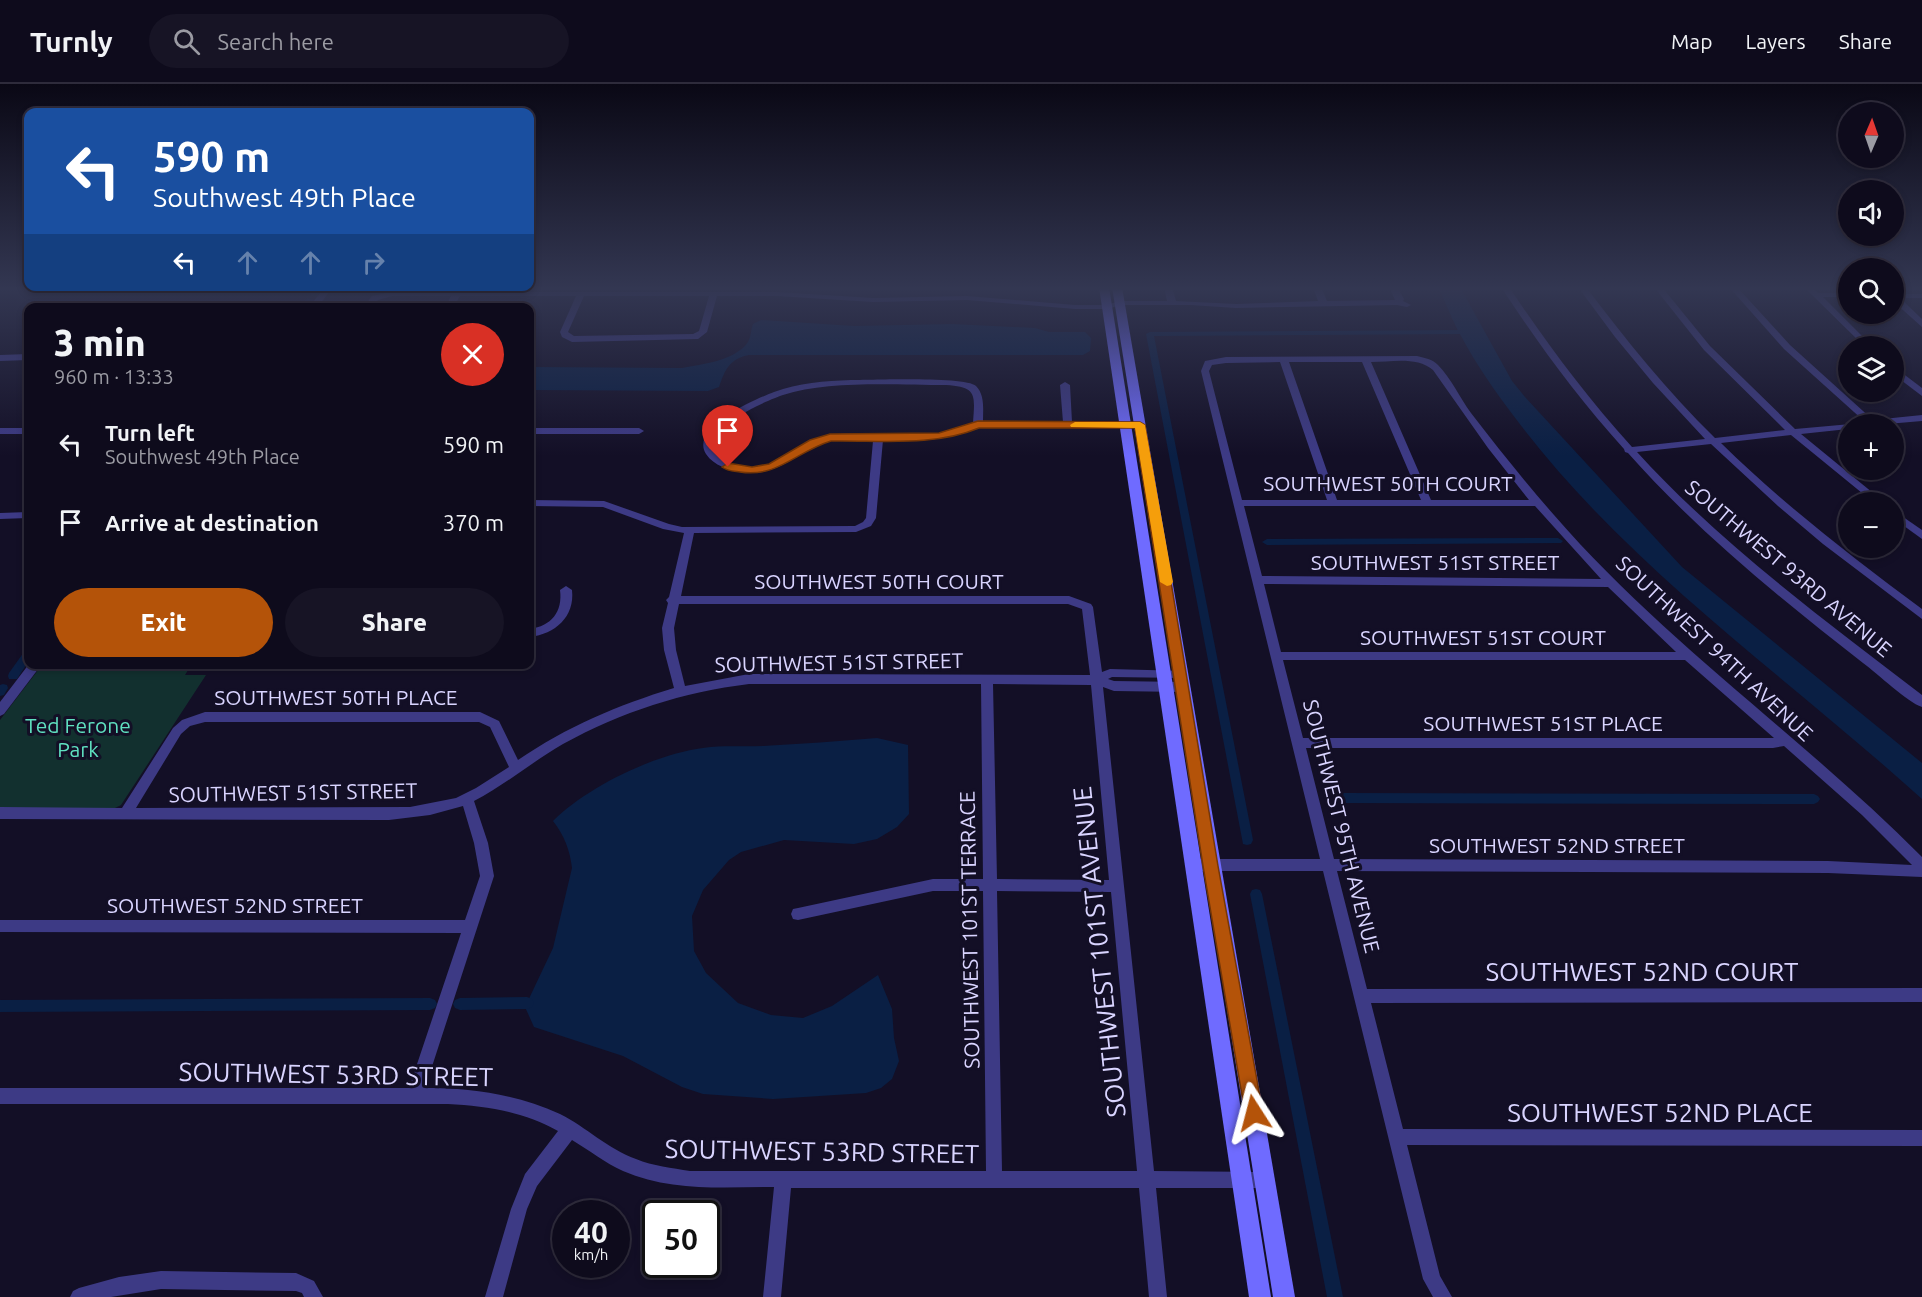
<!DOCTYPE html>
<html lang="en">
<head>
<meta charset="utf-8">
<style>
  :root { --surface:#0e0b1c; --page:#171425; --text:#f1f3f6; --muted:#9b9ba3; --line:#2e2b3b; --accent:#b45309 }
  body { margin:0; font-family:Ubuntu,sans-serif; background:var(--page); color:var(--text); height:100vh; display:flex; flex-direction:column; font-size:22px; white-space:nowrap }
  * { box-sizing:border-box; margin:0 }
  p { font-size:20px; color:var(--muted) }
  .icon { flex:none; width:33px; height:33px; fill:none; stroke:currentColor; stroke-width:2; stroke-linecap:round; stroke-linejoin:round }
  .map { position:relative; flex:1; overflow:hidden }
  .details { position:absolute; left:24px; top:219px; width:510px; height:366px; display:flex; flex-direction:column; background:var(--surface); border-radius:12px; box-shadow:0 3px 9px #0003,0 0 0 2px var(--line) }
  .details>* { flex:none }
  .banner { position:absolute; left:24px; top:24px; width:510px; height:183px; border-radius:12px; box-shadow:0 3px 9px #0003,0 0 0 2px var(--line); background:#1a4fa0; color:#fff; overflow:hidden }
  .needle { width:39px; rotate:2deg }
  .buttons { position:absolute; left:1838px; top:18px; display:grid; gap:12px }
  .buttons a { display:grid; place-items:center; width:66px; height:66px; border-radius:50%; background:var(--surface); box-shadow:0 3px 9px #0003,0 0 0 2px var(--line); font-size:30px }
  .speed { position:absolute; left:552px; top:1116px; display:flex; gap:12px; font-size:30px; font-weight:700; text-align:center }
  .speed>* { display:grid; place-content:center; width:78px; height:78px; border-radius:50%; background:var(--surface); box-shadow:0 3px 9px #0003,0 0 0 2px var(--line); line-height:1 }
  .speed small { font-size:15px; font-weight:400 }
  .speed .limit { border:3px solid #111; border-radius:9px; background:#fff; color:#111 }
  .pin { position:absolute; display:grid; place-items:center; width:51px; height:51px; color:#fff; margin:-62px -26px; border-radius:50% 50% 50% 0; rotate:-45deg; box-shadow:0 0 6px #0007 }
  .pin .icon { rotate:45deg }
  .me { position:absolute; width:66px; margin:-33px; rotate:351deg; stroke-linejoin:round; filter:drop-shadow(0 0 4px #0008) }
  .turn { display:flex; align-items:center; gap:21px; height:126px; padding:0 30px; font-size:27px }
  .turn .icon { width:78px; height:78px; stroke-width:2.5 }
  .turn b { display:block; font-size:42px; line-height:51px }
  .lanes { display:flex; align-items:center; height:57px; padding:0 30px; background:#0003; justify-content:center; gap:30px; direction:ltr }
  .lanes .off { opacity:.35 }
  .round { display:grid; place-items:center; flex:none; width:63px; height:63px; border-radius:32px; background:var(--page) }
  .headline { display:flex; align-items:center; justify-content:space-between; height:102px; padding:0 30px }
  h1 { font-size:36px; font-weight:800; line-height:45px }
  .cta { display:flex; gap:12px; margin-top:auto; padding:12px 30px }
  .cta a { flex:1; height:69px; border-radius:36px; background:var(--accent); color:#fff; font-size:24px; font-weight:800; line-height:69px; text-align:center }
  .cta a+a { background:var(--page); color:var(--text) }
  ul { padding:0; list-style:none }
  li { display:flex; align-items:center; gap:18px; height:78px; padding:0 30px }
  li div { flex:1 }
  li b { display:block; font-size:22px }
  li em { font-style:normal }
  header { display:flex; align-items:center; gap:36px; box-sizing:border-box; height:84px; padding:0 30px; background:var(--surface); border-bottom:2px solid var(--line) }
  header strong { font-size:28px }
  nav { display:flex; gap:33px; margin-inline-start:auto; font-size:21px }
  .search { width:420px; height:54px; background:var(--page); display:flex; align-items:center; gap:15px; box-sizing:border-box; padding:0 21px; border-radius:33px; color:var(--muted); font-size:22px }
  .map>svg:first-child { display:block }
  .green { fill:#12302f }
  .water { fill:#0a1f44 }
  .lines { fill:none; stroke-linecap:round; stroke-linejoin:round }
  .canal { fill:#0a1f44; fill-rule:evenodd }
  .minor { fill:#3d3a85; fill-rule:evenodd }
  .secondary { fill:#6f6bff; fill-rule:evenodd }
  .route { fill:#b45309; stroke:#753606; stroke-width:1.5 }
  .slow { fill:#f59e0b }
  .labels { text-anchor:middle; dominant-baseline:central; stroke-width:6; stroke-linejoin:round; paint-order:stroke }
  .street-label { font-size:21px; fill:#d9d4ff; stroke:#130f26 }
  .park-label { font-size:21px; fill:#5fe0c0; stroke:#130f26 }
  .near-street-label { font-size:26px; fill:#d9d4ff; stroke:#130f26 }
</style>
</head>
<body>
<header>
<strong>Turnly</strong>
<div class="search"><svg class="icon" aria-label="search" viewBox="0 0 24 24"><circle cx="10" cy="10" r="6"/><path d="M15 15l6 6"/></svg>Search here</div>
<nav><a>Map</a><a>Layers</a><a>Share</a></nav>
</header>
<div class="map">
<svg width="1922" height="1213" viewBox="0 0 1922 1213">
  <rect width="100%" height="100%" fill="#130f26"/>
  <path class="green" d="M 42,581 L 191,581 L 185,591 L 206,591 L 121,721 L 109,727 L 0,725 L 0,636 Z"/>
  <g class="water">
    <path d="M 1438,203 L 1460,203 L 1512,297 L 1525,313 L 1682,483 L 1922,679 L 1922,715 C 1785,591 1628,484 1516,335 C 1496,309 1476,280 1461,252 C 1452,236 1446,219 1438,203 Z"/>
    <path d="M 761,236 L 854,242 L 952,240 L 1035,244 L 1049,248 L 1085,248 L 1091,254 L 1090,267 L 1083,271 L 749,271 C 729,275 725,286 719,303 L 708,307 L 530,306 L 530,283 L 682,284 C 702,280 735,277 748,258 C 751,253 751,245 753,240 Z"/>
    <path d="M 877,654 L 908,661 L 909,730 L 897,743 L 877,755 L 854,760 L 784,756 L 741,768 L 729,776 L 703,806 L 692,832 L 694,867 L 706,889 L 738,919 L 771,931 L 803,934 L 832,922 L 878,891 L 892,925 L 894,954 L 899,977 L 892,995 L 881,1004 L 866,1009 L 773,1015 L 703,1010 L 682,1003 L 623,972 L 534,943 L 525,923 L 553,864 L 572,784 C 570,766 564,751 553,737 C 587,703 655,670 703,664 C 723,661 743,663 763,662 C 801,660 839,657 877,654 Z"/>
  </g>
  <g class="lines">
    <g class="canal">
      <path d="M 317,203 L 324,203 L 317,212 L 311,212 L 310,210 Z"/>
      <path d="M 307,214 L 314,216 L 307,224 L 300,224 Z"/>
      <path d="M 1459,246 L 1463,248 L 1462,250 L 1154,252 L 1253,756 L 1251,760 L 1247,761 L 1243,760 L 1146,250 L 1150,248 Z"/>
      <path d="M 1558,454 L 1563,457 L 1561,459 L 1267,461 L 1262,458 L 1267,455 Z"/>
      <path d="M 28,567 L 28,578 L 17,595 L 9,595 L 8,592 L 9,589 L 24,568 Z"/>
      <path d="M 3,600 L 7,601 L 8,604 L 4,611 L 0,612 L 0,601 Z"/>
      <path d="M 1343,709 L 1814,710 L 1818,712 L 1820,715 L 1818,718 L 1814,720 L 1343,719 L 1339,717 L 1337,714 L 1339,711 Z"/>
      <path d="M 1256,805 L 1260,806 L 1262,810 L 1343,1213 L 1327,1213 L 1250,810 L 1252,806 Z"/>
      <path d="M 527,913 L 532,915 L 534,919 L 532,923 L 527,925 L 460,926 L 455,924 L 453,920 L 455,916 L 460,914 Z"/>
      <path d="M 430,914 L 435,916 L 437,920 L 435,924 L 430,926 L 0,928 L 0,916 Z"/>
    </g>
    <g class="minor">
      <path d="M 325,203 L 333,203 L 317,224 L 308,224 Z"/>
      <path d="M 1164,203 L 1172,203 L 1176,217 L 1236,220 L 1318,217 L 1313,203 L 1321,203 L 1327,217 L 1395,216 L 1389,203 L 1397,203 L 1404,215 L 1403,217 L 1411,221 L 1407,223 L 1397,221 L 1236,224 L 1191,221 L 1120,221 L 1108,225 L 1075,225 L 967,216 L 873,218 L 777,212 L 717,212 L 707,248 L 698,255 L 572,258 L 562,253 L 560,248 L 576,212 L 460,212 L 453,224 L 445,224 L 451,212 L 392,212 L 378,216 L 372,224 L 363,224 L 372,212 L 392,208 L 777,208 L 873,214 L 967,212 L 1075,221 L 1107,221 L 1119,217 L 1167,217 ZM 584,212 L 709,212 L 699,247 L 693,250 L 574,252 L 568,248 Z"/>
      <path d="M 1501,203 L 1509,203 C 1548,261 1585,311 1632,363 L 1705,355 L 1653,299 L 1615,253 L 1578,203 L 1586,203 C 1626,256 1667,307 1715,354 L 1785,346 L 1704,266 L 1654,203 L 1662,203 L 1710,262 L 1795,345 L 1851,340 L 1848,340 L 1848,345 L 1801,350 L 1884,418 L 1873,418 L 1791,351 L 1721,359 C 1783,420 1852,473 1922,525 L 1922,535 L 1823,460 L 1778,422 L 1711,360 L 1637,368 C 1721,460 1824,536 1922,611 L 1922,623 C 1907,618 1878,590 1863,579 C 1781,515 1697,447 1628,369 L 1625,368 L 1624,365 C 1577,313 1539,261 1501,203 Z"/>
      <path d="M 1729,203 L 1737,203 L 1790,261 L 1873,336 L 1922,331 L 1922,337 L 1887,340 L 1860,340 L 1864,337 L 1784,265 Z"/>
      <path d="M 1804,203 L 1812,203 L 1818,209 L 1848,209 L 1848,213 L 1823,213 L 1872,262 L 1864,262 Z"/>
      <path d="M 1893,210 L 1922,210 L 1922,214 L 1900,214 L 1922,235 L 1922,243 L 1893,217 Z"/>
      <path d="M 28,270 L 28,276 L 0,277 L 0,271 Z"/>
      <path d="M 1417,272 C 1425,274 1432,275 1438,281 C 1451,294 1460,314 1471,329 C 1498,364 1525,398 1554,431 C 1664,558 1804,654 1922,773 L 1922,793 L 1828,789 L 1337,787 L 1367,905 L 1922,904 L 1922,918 L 1371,919 L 1403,1045 L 1922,1046 L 1922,1062 L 1407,1061 L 1440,1192 L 1452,1213 L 1433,1213 L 1423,1195 L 1323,787 L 1192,787 L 1187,785 L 1185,781 L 1187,777 L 1192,775 L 1320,775 L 1201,287 L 1205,277 L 1226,273 ZM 1280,278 L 1327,416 L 1242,416 L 1209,287 L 1212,281 L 1226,279 ZM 1289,278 L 1362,278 L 1421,416 L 1337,416 ZM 1371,278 C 1391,278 1417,272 1433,286 L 1488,364 L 1529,416 L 1431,416 ZM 1244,422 L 1535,422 L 1601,495 L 1262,492 ZM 1264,500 L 1608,503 L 1676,568 L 1281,568 ZM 1283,576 L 1685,576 L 1774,654 L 1303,654 ZM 1784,662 L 1862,731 L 1912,781 L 1828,777 L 1334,775 L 1306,664 L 1773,664 Z"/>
      <path d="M 1893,282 L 1922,304 L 1922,312 L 1893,290 Z"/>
      <path d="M 851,296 C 870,296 966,292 976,302 C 985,311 983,325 983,337 L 1063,338 L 1060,301 L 1065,298 L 1070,301 L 1072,338 L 1140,338 L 1145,341 L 1140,344 L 979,343 C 943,358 921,356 883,356 L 876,434 L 871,442 L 856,448 L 694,449 L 681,512 L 1069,512 L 1091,520 L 1093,523 L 1102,588 L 1110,585 L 1185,587 L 1187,590 L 1185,593 L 1181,594 L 1112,593 L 1108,595 L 1114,597 L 1183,598 L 1187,600 L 1189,603 L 1187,606 L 1183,608 L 1114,607 L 1103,603 L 1154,1087 L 1265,1088 L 1271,1090 L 1273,1096 L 1271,1102 L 1265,1104 L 1156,1104 L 1167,1213 L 1149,1213 L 1139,1104 L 791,1104 L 781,1213 L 763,1213 L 774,1103 C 723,1103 671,1108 623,1087 C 605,1079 589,1066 572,1056 L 537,1102 L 527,1125 L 503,1213 L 485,1213 L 511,1125 L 525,1090 L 558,1047 C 524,1028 487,1022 448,1020 L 0,1020 L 0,1004 L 409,1004 L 461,849 L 0,848 L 0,836 L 465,836 L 480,792 L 474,759 L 463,722 L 430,731 L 389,736 L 0,735 L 0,723 L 122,724 L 173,644 L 182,636 L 205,628 L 480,628 L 499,637 L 518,676 C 566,643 618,621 674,604 L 664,566 L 662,544 L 668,519 L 666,516 L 669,513 L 684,449 L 663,445 L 603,423 L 530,422 L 530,416 L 604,417 L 669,440 L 682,443 L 855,442 L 863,438 L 866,434 L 873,357 C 859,357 841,354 827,358 C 795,367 779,394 742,388 C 729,386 714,382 706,370 C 689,343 756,315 774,308 C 798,299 825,297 851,296 ZM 946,301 C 977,303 975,310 973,339 C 962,343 951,349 939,350 C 903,354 866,346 830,351 C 804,355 786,380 760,383 C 747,384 731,381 720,374 C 687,351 767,316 783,311 C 828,296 897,301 946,301 ZM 679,520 L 1068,520 L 1082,525 L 1090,591 L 749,590 L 685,602 L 676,566 L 674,544 ZM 749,600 L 981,600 L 983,795 L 933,795 L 798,824 L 793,825 L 791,830 L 793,835 L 798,836 L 933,807 L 983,807 L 986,1087 L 690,1087 C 672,1084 653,1082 636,1075 C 608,1065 586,1043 560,1030 C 516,1010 472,1004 425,1004 L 494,792 L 488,759 L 474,717 C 505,701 532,678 563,660 C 621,628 683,608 749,600 ZM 993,600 L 1091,601 L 1109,796 L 997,795 ZM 205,638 L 479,638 L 490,643 L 509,683 L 476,704 L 456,714 L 410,723 L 136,724 L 181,650 L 190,642 ZM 997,807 L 1111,808 L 1137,1087 L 1002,1087 Z"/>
      <rect x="0" y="344" width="28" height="6"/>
      <path d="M 530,344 L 639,344 L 644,347 L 639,350 L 530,350 Z"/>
      <path d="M 1893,426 L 1922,446 L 1922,455 L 1893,434 Z"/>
      <path d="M 28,428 L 28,434 L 0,435 L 0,429 Z"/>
      <path d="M 566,502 L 572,506 C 575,533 555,550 530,553 L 530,545 C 551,542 563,528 560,506 Z"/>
      <path d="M 29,580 L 42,580 L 4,630 L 0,632 L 0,618 Z"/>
      <path d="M 161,1187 L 296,1189 L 314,1197 L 323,1213 L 304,1213 L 302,1209 L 296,1207 L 161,1205 L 111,1213 L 70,1213 L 73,1207 L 79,1204 L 119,1193 Z"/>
    </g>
    <g class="secondary">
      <path d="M 1099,203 L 1109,203 L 1271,1213 L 1249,1213 Z"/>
      <path d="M 1112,203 L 1122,203 L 1295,1213 L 1273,1213 Z"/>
    </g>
  </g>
  <linearGradient id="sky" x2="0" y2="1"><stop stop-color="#0a0815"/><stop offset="0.55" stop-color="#333752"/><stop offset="1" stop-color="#333752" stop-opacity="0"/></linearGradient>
  <rect width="1922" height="372" fill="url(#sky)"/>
  <path class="route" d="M 978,337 L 1140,338 L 1145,341 L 1218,782 L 1263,1029 L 1260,1035 L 1254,1038 L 1247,1035 L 1245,1029 L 1203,782 L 1135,344 L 979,344 C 933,363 880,356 831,357 C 797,367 778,394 740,388 C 733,387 727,387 722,383 L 728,379 L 752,383 L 769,380 L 810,356 L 830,350 L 939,349 Z"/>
  <path class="slow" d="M 1075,338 L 1140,338 L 1145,341 L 1173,498 L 1171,501 L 1167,502 L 1160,498 L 1135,344 L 1071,343 L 1070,341 Z"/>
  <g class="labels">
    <g class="street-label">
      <text x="1388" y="399">SOUTHWEST 50TH COURT</text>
      <text x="1435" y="478">SOUTHWEST 51ST STREET</text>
      <text transform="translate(1789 484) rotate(40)">SOUTHWEST 93RD AVENUE</text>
      <text x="879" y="497">SOUTHWEST 50TH COURT</text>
      <text x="1483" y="553">SOUTHWEST 51ST COURT</text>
      <text transform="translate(1715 564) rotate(43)">SOUTHWEST 94TH AVENUE</text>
      <text transform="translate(839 578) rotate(-1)">SOUTHWEST 51ST STREET</text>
      <text x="336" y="613">SOUTHWEST 50TH PLACE</text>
      <text x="1543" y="639">SOUTHWEST 51ST PLACE</text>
      <text transform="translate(293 708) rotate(-1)">SOUTHWEST 51ST STREET</text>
      <text transform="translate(1342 742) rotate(76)">SOUTHWEST 95TH AVENUE</text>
      <text x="1557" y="761">SOUTHWEST 52ND STREET</text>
      <text x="235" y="821">SOUTHWEST 52ND STREET</text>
      <text transform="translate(969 846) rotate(-91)">SOUTHWEST 101ST TERRACE</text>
    </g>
    <g class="park-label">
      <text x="78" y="641">Ted Ferone<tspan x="78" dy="24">Park</tspan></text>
    </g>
    <g class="near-street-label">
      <text transform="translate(1099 868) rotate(-96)">SOUTHWEST 101ST AVENUE</text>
      <text x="1642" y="887">SOUTHWEST 52ND COURT</text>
      <text transform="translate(336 990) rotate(1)">SOUTHWEST 53RD STREET</text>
      <text x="1660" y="1028">SOUTHWEST 52ND PLACE</text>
      <text transform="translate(822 1067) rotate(1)">SOUTHWEST 53RD STREET</text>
    </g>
  </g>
</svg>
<div class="buttons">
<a><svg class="needle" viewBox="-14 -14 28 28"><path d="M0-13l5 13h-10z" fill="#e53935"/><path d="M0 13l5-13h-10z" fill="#9b9ba3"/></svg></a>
<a><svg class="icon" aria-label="sound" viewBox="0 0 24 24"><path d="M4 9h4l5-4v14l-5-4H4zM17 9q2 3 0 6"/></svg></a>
<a><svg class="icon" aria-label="search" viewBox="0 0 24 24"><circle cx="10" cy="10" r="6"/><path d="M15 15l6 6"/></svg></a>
<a><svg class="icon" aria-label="layers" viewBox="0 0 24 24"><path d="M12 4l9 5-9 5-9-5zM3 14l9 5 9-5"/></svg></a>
<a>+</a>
<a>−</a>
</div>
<div class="speed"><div>40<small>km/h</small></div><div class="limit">50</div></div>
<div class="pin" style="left:728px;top:383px;background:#d93025"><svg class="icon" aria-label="arrive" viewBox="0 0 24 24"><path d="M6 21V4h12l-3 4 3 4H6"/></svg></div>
<svg class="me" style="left:1254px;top:1029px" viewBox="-20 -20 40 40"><path d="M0-17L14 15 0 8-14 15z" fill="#b45309" stroke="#fff" stroke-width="4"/></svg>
<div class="banner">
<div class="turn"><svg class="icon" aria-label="left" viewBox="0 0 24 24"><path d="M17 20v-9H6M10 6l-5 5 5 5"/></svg><div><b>590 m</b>Southwest 49th Place</div></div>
<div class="lanes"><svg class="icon" aria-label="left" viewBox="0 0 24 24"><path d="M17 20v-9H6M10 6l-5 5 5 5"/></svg><svg class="icon off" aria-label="ahead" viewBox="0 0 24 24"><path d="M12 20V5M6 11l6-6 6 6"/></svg><svg class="icon off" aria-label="ahead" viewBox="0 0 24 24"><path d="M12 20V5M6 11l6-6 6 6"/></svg><svg class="icon off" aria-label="right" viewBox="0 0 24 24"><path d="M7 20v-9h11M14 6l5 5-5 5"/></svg></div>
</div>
<section class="details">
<div class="headline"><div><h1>3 min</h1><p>960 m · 13:33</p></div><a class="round" style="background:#d93025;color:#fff"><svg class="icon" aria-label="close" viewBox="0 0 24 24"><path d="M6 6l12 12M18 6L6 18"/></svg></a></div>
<ul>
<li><svg class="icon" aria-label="left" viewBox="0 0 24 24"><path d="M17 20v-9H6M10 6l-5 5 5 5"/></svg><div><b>Turn left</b><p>Southwest 49th Place</p></div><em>590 m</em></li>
<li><svg class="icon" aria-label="arrive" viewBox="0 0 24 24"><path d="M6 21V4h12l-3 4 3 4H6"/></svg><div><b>Arrive at destination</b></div><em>370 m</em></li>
</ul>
<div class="cta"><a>Exit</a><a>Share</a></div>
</section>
</div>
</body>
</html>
